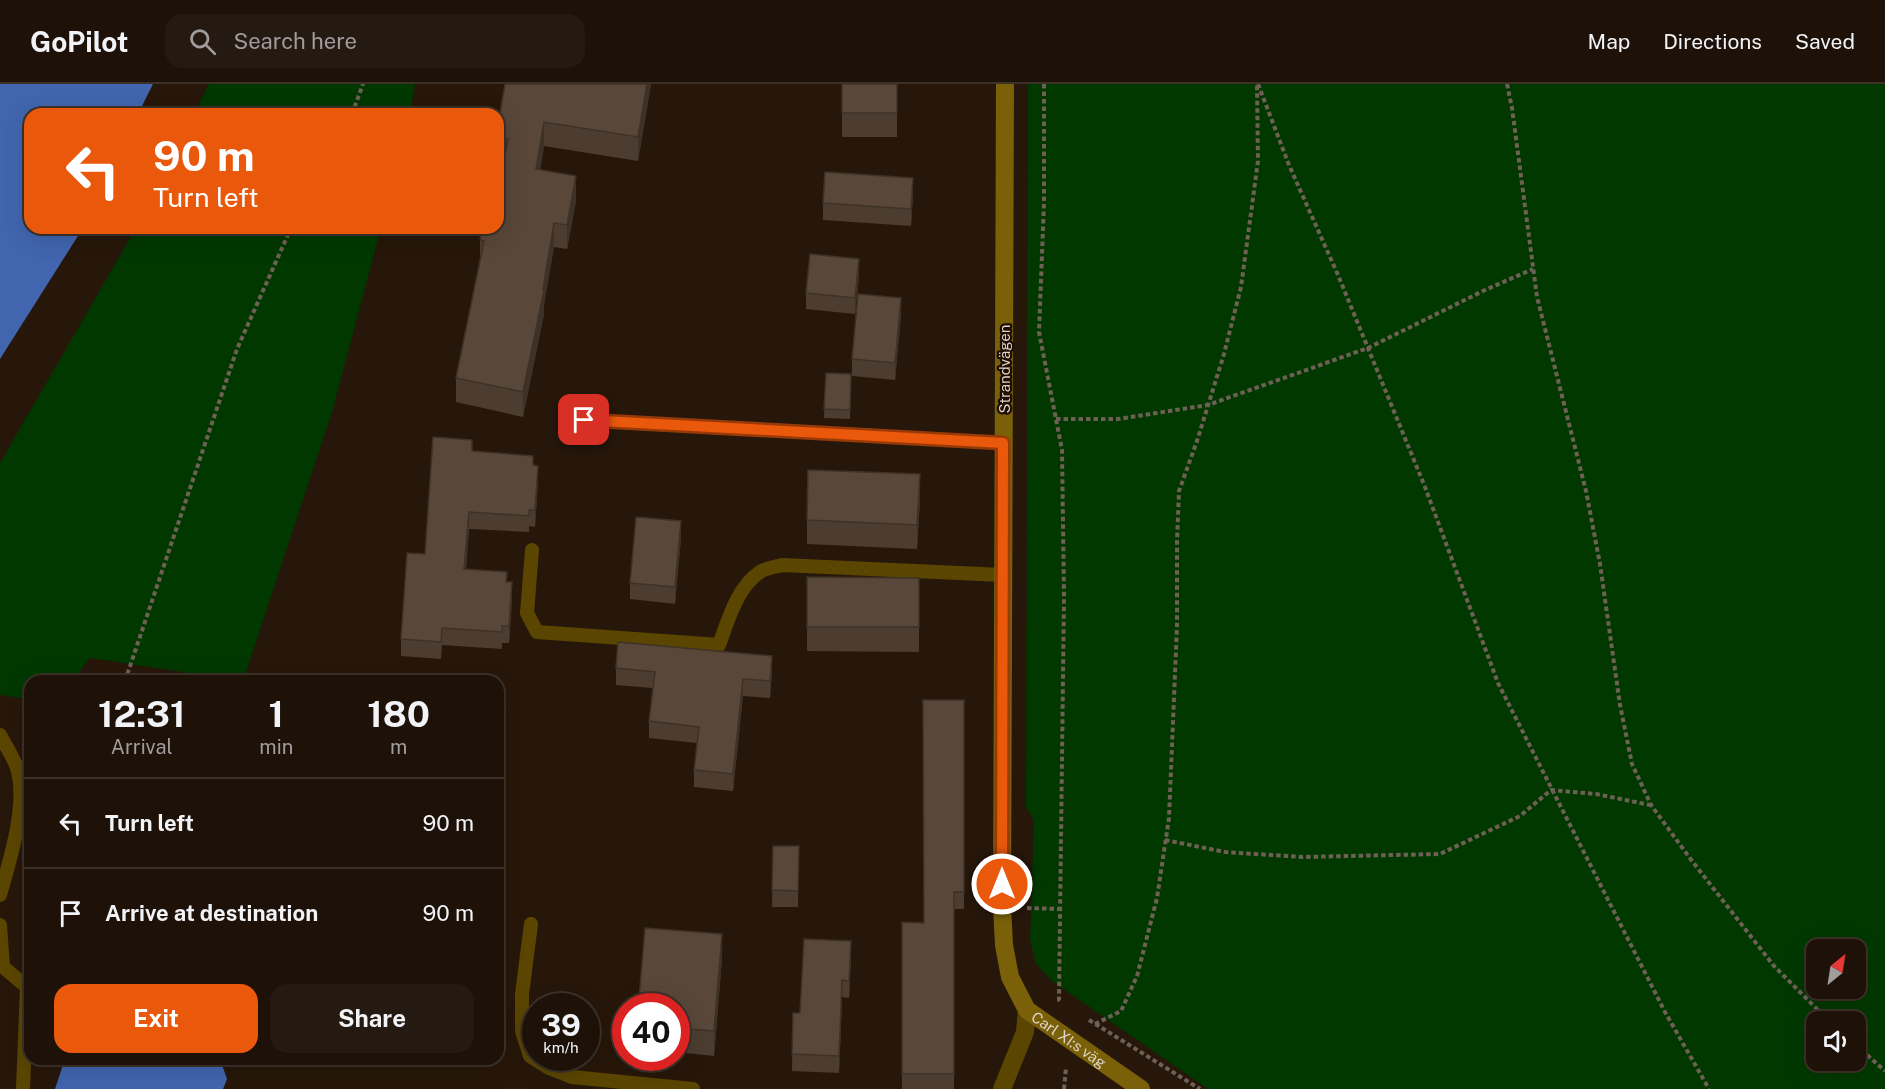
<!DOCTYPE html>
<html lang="en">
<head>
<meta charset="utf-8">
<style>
  :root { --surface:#1d1108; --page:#251a12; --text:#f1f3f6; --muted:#a09d9c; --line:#3b3129; --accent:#ea580c }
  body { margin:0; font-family:"Public Sans",sans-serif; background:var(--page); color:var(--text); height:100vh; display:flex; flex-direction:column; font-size:22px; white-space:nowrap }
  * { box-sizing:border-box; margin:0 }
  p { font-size:20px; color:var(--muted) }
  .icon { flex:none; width:33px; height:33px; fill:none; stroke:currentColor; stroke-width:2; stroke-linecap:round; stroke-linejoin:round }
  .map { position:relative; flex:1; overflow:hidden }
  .details { position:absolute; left:24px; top:591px; width:480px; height:390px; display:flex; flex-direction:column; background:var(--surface); border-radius:18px; box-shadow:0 6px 24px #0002,0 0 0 2px var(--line) }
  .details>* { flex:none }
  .guide { position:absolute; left:24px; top:24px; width:480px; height:126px; border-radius:18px; box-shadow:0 6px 24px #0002,0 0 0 2px var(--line); background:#ea580c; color:#fff; overflow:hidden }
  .needle { width:39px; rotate:30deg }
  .controls { position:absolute; left:1806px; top:855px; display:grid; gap:12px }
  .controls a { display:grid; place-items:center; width:60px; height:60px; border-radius:12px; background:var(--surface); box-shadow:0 6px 24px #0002,0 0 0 2px var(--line); font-size:30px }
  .speed { position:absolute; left:522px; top:909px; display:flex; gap:12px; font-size:30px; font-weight:700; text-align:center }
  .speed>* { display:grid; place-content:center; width:78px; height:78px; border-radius:50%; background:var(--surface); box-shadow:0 6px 24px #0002,0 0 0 2px var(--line); line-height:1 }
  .speed small { font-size:15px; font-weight:400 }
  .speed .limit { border:9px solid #d22; background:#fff; color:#111 }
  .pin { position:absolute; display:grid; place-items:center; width:51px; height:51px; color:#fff; margin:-26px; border-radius:12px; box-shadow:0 3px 9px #0006 }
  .me { position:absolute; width:66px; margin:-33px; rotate:0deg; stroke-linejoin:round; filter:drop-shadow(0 0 4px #0008) }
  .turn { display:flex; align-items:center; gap:21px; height:126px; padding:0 30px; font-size:27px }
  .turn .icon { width:78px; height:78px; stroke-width:2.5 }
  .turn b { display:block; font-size:42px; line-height:51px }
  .eta { display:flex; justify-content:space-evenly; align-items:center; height:102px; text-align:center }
  .eta b { font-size:36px; font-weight:700; line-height:42px }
  .primary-button { display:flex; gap:12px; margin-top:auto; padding:12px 30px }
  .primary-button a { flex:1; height:69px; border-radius:18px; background:var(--accent); color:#fff; font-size:24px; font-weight:700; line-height:69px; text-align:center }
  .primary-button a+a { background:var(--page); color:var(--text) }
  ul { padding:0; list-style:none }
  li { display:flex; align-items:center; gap:18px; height:90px; padding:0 30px; border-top:2px solid var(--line) }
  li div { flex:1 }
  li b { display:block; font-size:22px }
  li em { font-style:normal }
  header { display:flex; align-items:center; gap:36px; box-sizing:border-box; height:84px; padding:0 30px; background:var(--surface); border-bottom:2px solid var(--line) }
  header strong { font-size:28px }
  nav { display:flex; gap:33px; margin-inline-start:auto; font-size:21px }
  .search { width:420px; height:54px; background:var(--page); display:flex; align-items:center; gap:15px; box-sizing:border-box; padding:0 21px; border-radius:18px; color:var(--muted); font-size:22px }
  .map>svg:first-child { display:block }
  .green { fill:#013800; fill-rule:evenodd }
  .water { fill:#4165ae }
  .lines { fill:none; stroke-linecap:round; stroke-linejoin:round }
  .path { stroke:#6f6055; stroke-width:4; stroke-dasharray:4.5 3; stroke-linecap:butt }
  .lane { stroke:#5b4601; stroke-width:14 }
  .street { stroke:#5b4601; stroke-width:18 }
  .secondary { stroke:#7a6008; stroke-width:18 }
  .wall { fill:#4d3d31 }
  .shaded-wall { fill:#3e3228 }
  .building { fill:#594739; stroke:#3e3228; stroke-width:1.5 }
  .route-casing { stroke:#983908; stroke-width:15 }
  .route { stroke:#ea580c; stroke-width:10 }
  .labels { text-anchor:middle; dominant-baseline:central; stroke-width:4.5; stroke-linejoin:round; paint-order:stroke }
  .street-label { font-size:15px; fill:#dfd3cb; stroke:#1d0d03 }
</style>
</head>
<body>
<header>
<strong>GoPilot</strong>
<div class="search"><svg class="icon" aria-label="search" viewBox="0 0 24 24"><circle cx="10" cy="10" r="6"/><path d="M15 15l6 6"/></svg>Search here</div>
<nav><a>Map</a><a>Directions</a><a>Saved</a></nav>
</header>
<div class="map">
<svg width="1885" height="1005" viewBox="0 0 1885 1005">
  <rect width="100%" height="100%" fill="#27170a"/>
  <g class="green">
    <path d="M 209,0 L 415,0 L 410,30 L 194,30 Z"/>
    <path d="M 1028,0 L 1885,0 L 1885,1005 L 1208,1005 L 1052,897 L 1036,880 L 1030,856 L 1034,736 L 1026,723 ZM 1816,866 L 1856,866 L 1856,904 L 1816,904 ZM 1816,938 L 1856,938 L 1856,976 L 1816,976 Z"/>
    <path d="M 136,144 L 381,144 L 332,328 L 243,597 L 90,574 L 72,597 L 30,597 L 30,615 L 0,611 L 0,379 Z"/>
  </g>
  <g class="water">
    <path d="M 0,0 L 153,0 L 138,30 L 30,30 L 30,144 L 83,144 L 0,275 Z"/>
    <path d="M 65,975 L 220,975 L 227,995 L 223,1005 L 55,1005 Z"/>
  </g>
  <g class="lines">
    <g class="path">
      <path d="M 1044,0 L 1044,119 L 1039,248 L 1062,366 L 1064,512 L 1059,916 L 1060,917"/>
      <path d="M 1258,0 L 1289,81 L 1338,191 L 1425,403 L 1498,599 L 1665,928 L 1709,1005"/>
      <path d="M 1507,0 L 1512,24 L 1537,213 L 1586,407 L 1600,480 L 1620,621 L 1632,680 L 1651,721 L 1692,777 L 1774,882 L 1830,938"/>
      <path d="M 352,30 L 363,0"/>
      <path d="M 1056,335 L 1118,335 L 1208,321 L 1368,264 L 1485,206 L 1533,185"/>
      <path d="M 125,597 L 237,265 L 291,144"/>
      <path d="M 1165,756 L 1225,768 L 1302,773 L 1440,770 L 1520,732 L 1551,706 L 1596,710 L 1650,721"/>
      <path d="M 1027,824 L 1059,825"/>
      <path d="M 1089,936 L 1200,1005"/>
      <path d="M 1095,940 L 1121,927 L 1137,892 L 1157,814 L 1169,734 L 1177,542 L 1177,458 L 1179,407 L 1197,357 L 1224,270 L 1241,203 L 1258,77 L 1257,1"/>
      <path d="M 1856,961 L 1885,987"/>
      <path d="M 1064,1005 L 1066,984"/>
    </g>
    <g class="lane">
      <path d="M 583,336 L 1003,359"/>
      <path d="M 532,466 L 527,529 L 537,548 L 719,561 C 728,537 737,503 760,488 C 765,484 775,483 782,481 L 1003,491"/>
      <path d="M 0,651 C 5,661 13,672 17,684 C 28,719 10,776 0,811"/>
      <path d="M 531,840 L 522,910 L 522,947 L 530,972 L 549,984 L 572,993 L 693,1005"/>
      <path d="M 0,841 L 3,883 L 27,903 L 23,1005"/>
    </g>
    <path class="street" d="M 1002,1005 L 1025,948 L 1027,926"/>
    <path class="secondary" id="s1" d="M 1005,0 L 1002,823 L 1004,861 L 1010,893 L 1027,926 L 1141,1005"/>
  </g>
  <g class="wall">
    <path d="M 505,0 L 651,0 L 638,77 L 544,62 L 540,86 L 576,117 L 567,165 L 554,163 L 544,220 L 544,230 L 523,333 L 456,318 L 456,294 L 480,176 L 480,156 L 498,144 L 504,79 L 498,78 L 498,41 Z"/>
    <rect x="842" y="0" width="55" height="53"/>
    <path d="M 913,110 L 911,142 L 823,136 L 823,119 Z"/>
    <path d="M 859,192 L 855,230 L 806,225 L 806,209 Z"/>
    <path d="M 901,231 L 895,296 L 852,292 L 852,275 Z"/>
    <path d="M 826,289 L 851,290 L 850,335 L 824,334 Z"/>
    <path d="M 472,367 L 533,381 L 538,398 L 535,443 L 529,442 L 529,448 L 469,445 L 466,485 L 507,498 L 512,515 L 509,559 L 502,559 L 502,565 L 442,561 L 441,575 L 401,572 L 401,555 L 425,470 Z"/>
    <path d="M 920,415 L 917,465 L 807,460 L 807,436 Z"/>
    <path d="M 681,454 L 675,520 L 630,515 L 630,499 Z"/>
    <path d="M 807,493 L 919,494 L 919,568 L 807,567 Z"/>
    <path d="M 616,584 L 772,588 L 770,614 L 743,612 L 733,707 L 694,703 L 694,686 L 697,659 L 649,654 L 649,637 L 653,604 L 616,601 Z"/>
    <path d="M 964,616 L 964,825 L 954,825 L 954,1005 L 902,1005 L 902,838 L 924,839 Z"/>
    <path d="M 773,762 L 799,762 L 798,823 L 772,823 Z"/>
    <path d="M 851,874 L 849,914 L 842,913 L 839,989 L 792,987 L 793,929 L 800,929 Z"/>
    <path d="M 722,875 L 714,972 L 676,968 L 676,922 L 639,922 L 639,915 Z"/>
  </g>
  <g class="shaded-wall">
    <path d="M 647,0 L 651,0 L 638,77 L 638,53 Z"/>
    <path d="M 544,38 L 544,62 L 536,110 L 536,85 Z"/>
    <path d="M 576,92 L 576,117 L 567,165 L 567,141 Z"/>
    <path d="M 913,94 L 913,110 L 911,142 L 911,125 Z"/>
    <path d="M 554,139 L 554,163 L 544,220 L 544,230 L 523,333 L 523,308 Z"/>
    <path d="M 859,175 L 859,192 L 855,230 L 855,214 Z"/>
    <path d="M 901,214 L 901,231 L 895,296 L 895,279 Z"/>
    <path d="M 538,382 L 538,398 L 535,443 L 535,426 Z"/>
    <path d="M 920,390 L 920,415 L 917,465 L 917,441 Z"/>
    <path d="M 469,428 L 469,445 L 464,502 L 464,485 Z"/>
    <path d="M 681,437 L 681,454 L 675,520 L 675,503 Z"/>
    <path d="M 512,498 L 512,515 L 509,559 L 509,542 Z"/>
    <path d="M 772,572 L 772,588 L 770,614 L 770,597 Z"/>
    <path d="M 743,595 L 743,612 L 733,707 L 733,690 Z"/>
    <path d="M 722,850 L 722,875 L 714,972 L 714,947 Z"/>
    <path d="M 851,857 L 851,874 L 849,914 L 849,897 Z"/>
    <path d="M 842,896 L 842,913 L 839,989 L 839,972 Z"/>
  </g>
  <g class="building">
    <path d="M 505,0 L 647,0 L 638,53 L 544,38 L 536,85 L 576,92 L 567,141 L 554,139 L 543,205 L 544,206 L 523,308 L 456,294 L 484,157 L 480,156 L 482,144 L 498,144 L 498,111 L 508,55 L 498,53 L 498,41 Z"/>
    <rect x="842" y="0" width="55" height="29"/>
    <path d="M 825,88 L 913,94 L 911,125 L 823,119 Z"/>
    <path d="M 810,170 L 859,175 L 855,214 L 806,209 Z"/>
    <path d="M 858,210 L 901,214 L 895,279 L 852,275 Z"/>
    <path d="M 826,289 L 851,290 L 850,326 L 824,325 Z"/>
    <path d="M 433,353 L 472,356 L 472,367 L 533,372 L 533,381 L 538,382 L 535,426 L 529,426 L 529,432 L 469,428 L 464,485 L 507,488 L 506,498 L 512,498 L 509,542 L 502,542 L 502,548 L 442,544 L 441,558 L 401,555 L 407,469 L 425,470 Z"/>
    <path d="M 808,386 L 920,390 L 917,441 L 807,436 Z"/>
    <path d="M 636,433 L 681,437 L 675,503 L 630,499 Z"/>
    <path d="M 807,493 L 919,494 L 919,543 L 807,543 Z"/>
    <path d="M 618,558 L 772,572 L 770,597 L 743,595 L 733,690 L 694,686 L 699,643 L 649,637 L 655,588 L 616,584 Z"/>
    <path d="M 923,616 L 964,616 L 964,808 L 954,808 L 954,990 L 902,990 L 902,838 L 924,839 Z"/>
    <path d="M 773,762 L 799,762 L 798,807 L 772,806 Z"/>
    <path d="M 645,844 L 722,850 L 714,947 L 676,944 L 676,922 L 665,922 L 665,917 L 639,915 Z"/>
    <path d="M 804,855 L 851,857 L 849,897 L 842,896 L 839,972 L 792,970 L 793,929 L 800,929 Z"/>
  </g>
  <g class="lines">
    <g class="route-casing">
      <path id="route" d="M 584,336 L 1003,359 L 1002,800"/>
    </g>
    <use href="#route" class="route"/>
  </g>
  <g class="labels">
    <g class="street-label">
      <text transform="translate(1004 285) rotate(-90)">Strandvägen</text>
      <text stroke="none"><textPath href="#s1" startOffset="982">Carl XI:s väg</textPath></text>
    </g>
  </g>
</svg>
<div class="controls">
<a><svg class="needle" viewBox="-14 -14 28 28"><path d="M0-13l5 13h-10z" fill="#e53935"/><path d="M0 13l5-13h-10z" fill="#a09d9c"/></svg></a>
<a><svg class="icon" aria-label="sound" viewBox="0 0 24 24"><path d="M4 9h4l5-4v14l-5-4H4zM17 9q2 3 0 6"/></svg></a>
</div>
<div class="speed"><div>39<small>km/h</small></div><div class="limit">40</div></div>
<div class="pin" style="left:584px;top:336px;background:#d93025"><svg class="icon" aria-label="arrive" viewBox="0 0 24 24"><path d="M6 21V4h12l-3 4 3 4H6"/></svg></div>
<svg class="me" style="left:1002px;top:800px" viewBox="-20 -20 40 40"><circle r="17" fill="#ea580c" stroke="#fff" stroke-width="3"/><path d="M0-11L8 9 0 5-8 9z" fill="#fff"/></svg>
<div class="guide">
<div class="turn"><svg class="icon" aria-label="left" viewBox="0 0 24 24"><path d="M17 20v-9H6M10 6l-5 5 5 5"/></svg><div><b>90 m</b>Turn left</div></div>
</div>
<section class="details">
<div class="eta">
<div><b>12:31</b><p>Arrival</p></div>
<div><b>1</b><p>min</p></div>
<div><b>180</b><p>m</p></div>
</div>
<ul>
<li><svg class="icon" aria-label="left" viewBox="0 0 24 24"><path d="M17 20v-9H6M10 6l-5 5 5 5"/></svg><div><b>Turn left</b></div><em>90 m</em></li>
<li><svg class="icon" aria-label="arrive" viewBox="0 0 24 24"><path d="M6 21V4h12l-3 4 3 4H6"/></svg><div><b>Arrive at destination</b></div><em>90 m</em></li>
</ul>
<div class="primary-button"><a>Exit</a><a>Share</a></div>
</section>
</div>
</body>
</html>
